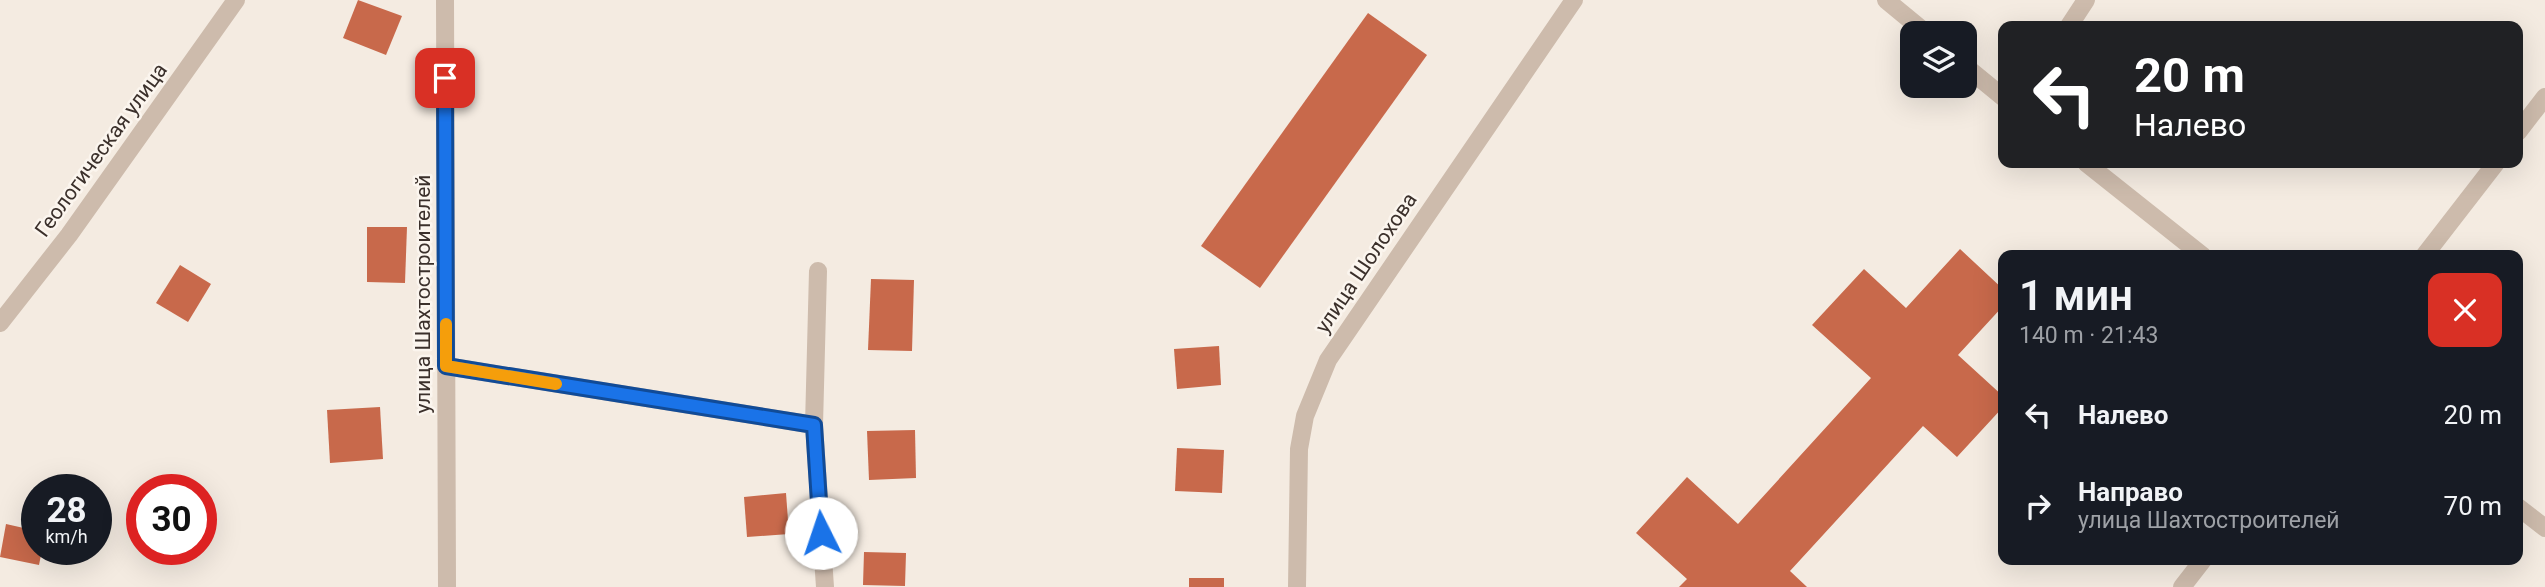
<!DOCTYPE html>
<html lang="ru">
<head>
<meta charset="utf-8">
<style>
  :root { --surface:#171b24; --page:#242831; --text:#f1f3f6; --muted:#9ea1a6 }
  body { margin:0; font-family:Roboto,sans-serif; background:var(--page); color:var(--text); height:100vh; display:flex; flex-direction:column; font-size:26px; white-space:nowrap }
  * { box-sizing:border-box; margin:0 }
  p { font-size:23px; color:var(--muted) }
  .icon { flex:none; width:38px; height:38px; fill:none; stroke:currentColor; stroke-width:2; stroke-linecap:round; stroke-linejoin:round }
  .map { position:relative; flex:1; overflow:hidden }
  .side { position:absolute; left:1998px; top:250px; width:525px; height:315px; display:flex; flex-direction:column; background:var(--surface); border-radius:14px; box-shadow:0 7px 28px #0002 }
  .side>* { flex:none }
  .banner { position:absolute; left:1998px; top:21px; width:525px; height:147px; border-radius:14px; box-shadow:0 7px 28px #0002; background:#202124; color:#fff; overflow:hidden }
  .fabs { position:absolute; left:1900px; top:21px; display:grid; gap:14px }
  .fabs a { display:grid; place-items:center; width:77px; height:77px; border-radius:14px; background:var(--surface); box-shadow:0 7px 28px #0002; font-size:35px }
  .speed { position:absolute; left:21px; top:474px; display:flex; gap:14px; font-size:35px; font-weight:700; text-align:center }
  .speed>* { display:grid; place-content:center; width:91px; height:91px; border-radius:50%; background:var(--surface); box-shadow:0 7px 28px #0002; line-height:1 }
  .speed small { font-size:18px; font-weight:400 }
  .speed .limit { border:10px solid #d22; background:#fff; color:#111 }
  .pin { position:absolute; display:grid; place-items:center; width:60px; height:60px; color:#fff; margin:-30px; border-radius:14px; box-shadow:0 4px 10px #0006 }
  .me { position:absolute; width:77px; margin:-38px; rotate:356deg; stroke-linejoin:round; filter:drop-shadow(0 0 5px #0008) }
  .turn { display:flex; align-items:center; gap:24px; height:147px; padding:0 21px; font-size:32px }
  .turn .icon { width:91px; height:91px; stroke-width:2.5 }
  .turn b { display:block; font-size:49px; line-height:60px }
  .round { display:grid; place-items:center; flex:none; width:74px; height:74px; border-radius:14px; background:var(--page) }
  .head { display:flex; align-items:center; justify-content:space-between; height:119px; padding:0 21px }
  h1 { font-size:42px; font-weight:600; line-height:52px }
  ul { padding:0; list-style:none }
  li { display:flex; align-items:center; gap:21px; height:91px; padding:0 21px }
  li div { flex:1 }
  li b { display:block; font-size:26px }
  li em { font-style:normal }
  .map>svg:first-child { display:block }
  .building { fill:#c8694b }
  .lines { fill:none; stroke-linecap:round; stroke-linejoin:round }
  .service { stroke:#cdbbac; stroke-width:18 }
  .minor { stroke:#cdbbac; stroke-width:18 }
  .tertiary { stroke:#cdbbac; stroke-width:18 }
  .route-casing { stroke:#114b97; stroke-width:18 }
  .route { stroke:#1a73e8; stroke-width:12 }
  .slow { stroke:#f59e0b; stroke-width:12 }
  .labels { text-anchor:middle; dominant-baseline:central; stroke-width:5; stroke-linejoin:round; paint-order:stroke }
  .street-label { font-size:21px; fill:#3b302b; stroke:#fbf5ee }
</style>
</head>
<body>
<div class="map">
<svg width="2545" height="587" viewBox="0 0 2545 587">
  <rect width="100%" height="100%" fill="#f4ebe1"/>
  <g class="building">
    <path d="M 358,0 L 402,16 L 386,55 L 343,38 Z"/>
    <path d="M 1368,13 L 1427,55 L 1260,288 L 1201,246 Z"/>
    <path d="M 367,227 L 407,227 L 405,283 L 367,282 Z"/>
    <path d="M 1960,249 L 2004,290 L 2004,305 L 1958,355 L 2004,397 L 2004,406 L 1957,457 L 1923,426 L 1790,571 L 1807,587 L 1679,587 L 1687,579 L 1636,533 L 1687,477 L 1738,524 L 1871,378 L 1812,325 L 1864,269 L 1906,308 Z"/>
    <path d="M 180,265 L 211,284 L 188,322 L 156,303 Z"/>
    <path d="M 871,279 L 914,280 L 912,351 L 868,350 Z"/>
    <path d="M 1219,346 L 1221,385 L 1177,389 L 1174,349 Z"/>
    <path d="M 380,407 L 383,459 L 330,463 L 327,410 Z"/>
    <path d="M 915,430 L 916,478 L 869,480 L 867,431 Z"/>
    <path d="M 1177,448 L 1224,450 L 1222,493 L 1175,491 Z"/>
    <path d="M 786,493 L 789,534 L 747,537 L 744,497 Z"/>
    <path d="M 6,524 L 37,531 L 37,550 L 42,550 L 39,565 L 0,557 Z"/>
    <path d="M 864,552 L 906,553 L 905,586 L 863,585 Z"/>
    <rect x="1189" y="578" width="35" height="9"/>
  </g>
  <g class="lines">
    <path class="service" d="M 446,366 L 814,425"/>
    <g class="minor">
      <path d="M 445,0 L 447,587"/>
      <path d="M 2069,26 L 2086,0"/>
      <path d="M 2518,132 L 2545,97"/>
      <path d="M 2424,256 L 2496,163"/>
      <path d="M 818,271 L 814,425 L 825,587"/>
      <path d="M 0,323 L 69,235 L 236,0"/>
      <path d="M 1297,587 L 1299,449 L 1305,416 L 1328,360 L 1574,0"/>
      <path d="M 2182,587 L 2203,560"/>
    </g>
    <g class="tertiary">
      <path d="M 1886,0 L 1926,33"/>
      <path d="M 1965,66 L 2004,98"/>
      <path d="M 2086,163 L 2203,256"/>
      <path d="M 2518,507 L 2545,528"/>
    </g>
  </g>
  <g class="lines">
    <g class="route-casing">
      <path id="route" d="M 445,78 L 446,366 L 814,425 L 821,533"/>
    </g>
    <use href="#route" class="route"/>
    <path class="slow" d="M 446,324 L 446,366 L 556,384"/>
  </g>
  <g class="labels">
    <g class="street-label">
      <text transform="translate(101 150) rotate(-54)">Геологическая улица</text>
      <text transform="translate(1366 263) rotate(-56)">улица Шолохова</text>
      <text transform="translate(423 294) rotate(-90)">улица Шахтостроителей</text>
    </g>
  </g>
</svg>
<div class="fabs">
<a><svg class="icon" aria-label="layers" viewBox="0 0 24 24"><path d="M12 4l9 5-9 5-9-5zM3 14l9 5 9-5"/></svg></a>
</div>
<div class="speed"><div>28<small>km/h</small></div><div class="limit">30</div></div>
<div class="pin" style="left:445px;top:78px;background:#d93025"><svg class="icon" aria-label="arrive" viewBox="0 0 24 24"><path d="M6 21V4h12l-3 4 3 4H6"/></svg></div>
<svg class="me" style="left:821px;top:533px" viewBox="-20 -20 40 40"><circle r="19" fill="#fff"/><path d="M0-13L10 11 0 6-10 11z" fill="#1a73e8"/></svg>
<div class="banner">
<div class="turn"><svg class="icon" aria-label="left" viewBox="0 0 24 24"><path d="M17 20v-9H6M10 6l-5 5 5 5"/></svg><div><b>20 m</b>Налево</div></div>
</div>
<section class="side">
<div class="head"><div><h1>1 мин</h1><p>140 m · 21:43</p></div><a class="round" style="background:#d93025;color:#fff"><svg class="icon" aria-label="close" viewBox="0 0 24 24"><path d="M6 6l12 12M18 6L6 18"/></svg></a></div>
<ul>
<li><svg class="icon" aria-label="left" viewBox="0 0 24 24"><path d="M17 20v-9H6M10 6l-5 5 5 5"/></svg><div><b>Налево</b></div><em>20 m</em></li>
<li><svg class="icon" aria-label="right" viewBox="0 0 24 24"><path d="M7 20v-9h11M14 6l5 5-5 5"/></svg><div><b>Направо</b><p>улица Шахтостроителей</p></div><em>70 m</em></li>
</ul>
</section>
</div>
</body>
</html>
